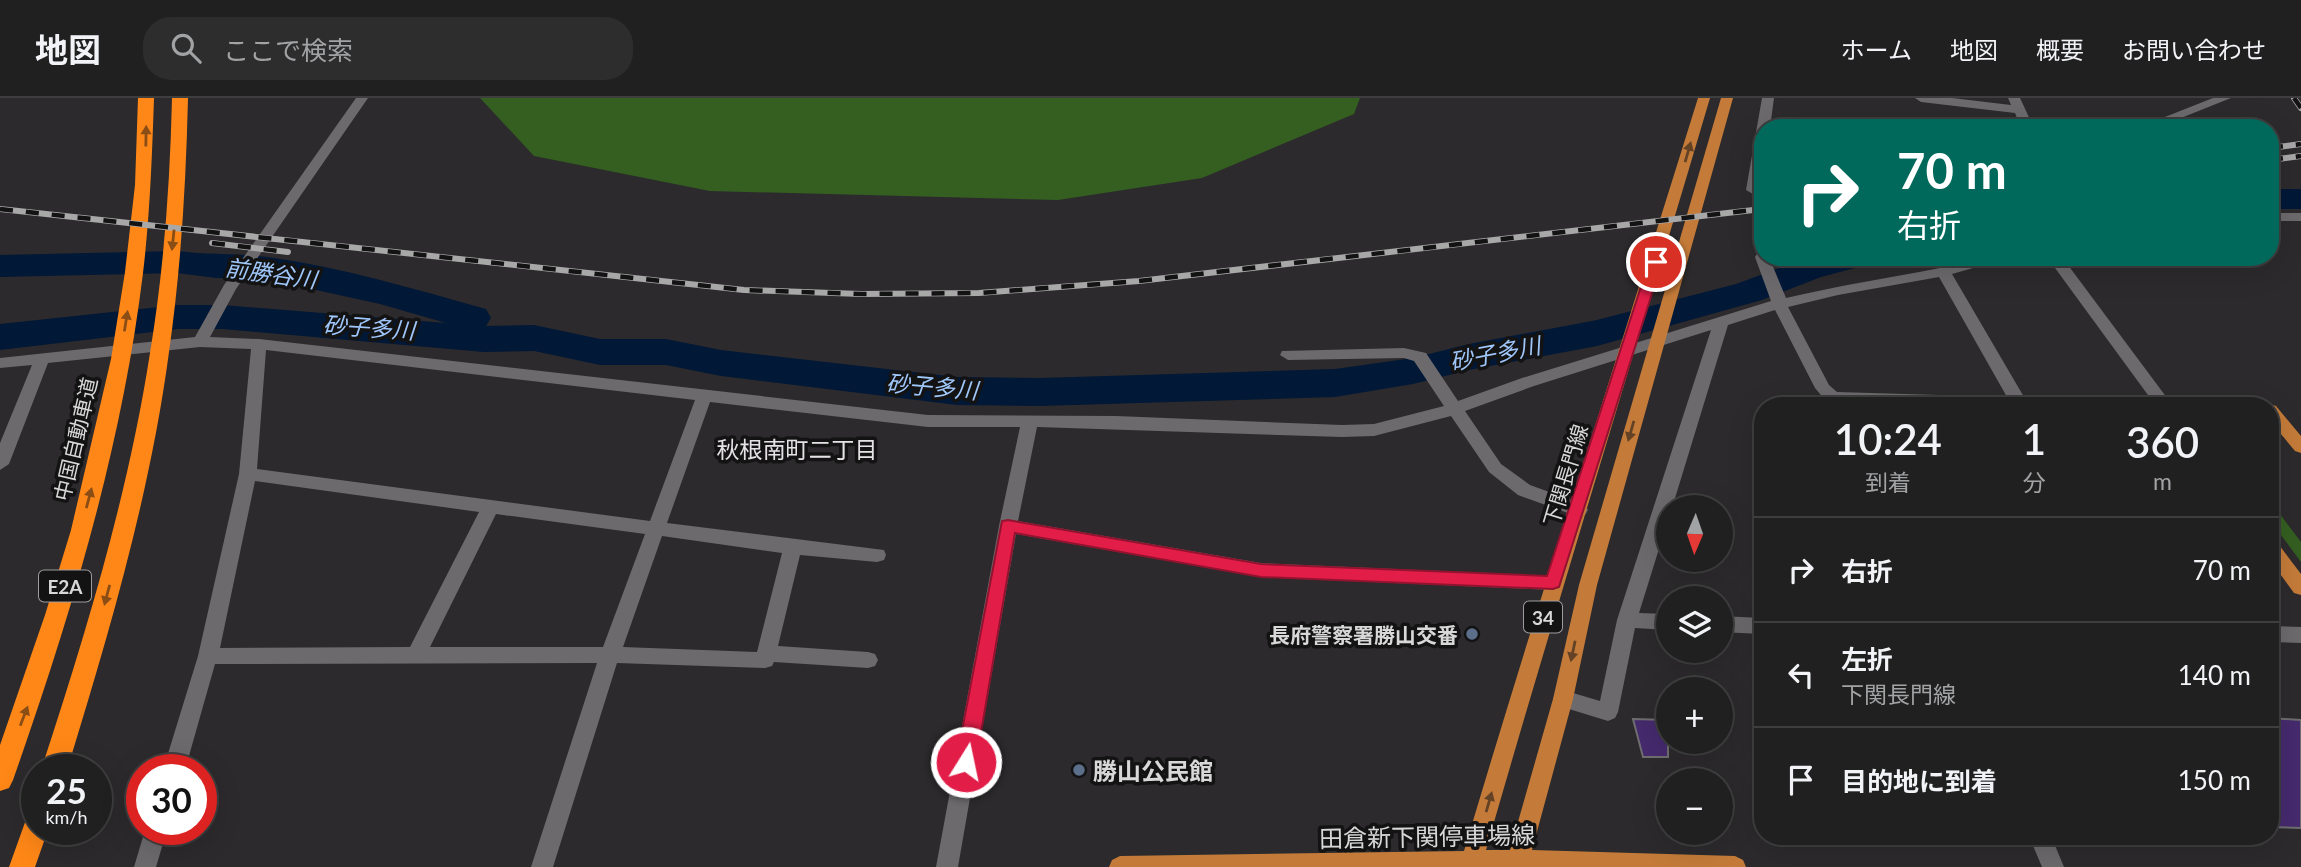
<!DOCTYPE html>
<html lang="ja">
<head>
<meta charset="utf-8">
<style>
  :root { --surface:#212021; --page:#2d2d2e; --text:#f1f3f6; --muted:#a2a3a5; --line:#3e3e3f }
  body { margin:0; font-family:Lato,"Noto Sans JP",sans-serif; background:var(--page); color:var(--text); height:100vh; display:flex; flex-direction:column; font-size:26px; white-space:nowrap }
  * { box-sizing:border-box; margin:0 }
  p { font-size:23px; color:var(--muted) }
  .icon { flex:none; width:38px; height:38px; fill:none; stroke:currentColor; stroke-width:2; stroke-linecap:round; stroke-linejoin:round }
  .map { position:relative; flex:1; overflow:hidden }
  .side { position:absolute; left:1754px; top:299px; width:525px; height:448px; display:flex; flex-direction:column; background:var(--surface); border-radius:28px; box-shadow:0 7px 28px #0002,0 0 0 2px var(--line) }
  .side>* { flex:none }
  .hud { position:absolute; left:1754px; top:21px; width:525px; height:147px; border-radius:28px; box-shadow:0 7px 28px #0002,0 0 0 2px var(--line); background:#00695c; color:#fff; overflow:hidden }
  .needle { width:46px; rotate:182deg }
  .tools { position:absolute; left:1656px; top:397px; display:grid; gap:14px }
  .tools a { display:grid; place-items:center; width:77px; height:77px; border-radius:50%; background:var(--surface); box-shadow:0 7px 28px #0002,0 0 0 2px var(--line); font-size:35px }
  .speed { position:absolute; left:21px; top:656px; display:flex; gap:14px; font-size:35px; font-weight:700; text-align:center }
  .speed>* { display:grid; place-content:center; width:91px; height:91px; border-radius:50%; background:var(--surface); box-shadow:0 7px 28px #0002,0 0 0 2px var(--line); line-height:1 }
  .speed small { font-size:18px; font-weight:400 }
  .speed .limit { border:10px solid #d22; background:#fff; color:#111 }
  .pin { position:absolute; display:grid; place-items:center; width:60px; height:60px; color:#fff; margin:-30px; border:4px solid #fff; border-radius:50%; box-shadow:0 2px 7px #0007 }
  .me { position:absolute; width:77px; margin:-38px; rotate:10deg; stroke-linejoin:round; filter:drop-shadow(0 0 5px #0008) }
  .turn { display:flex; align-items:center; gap:24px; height:147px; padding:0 28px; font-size:32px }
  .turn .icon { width:91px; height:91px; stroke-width:2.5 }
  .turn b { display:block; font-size:49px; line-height:60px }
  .eta { display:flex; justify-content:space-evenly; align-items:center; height:119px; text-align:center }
  .eta b { font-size:42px; font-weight:600; line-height:49px }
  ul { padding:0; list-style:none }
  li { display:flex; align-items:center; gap:21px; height:105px; padding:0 28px; border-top:2px solid var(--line) }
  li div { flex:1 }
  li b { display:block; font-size:26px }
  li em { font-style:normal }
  header { display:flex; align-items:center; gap:42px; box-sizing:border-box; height:98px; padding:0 35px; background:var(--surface); border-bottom:2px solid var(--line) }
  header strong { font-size:33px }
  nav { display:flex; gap:38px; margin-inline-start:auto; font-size:24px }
  .search { width:490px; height:63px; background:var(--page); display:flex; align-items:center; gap:18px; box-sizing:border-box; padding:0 24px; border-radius:28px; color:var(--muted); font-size:26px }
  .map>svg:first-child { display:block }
  .green { fill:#345f21 }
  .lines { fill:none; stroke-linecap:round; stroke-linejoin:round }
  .river { fill:#011837; fill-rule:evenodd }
  .building { fill:#452a6d; stroke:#6e6d70; stroke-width:2 }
  .minor { fill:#6c6a6c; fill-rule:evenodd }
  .major { fill:#c47b39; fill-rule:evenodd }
  .highway { fill:#ff8717; fill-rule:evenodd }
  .rail-casing { stroke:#a9a8a9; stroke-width:6 }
  .rail { stroke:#141314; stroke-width:4.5; stroke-dasharray:13; stroke-linecap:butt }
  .oneway { fill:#8a4d16 }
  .oneway2 { fill:#634225 }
  .route { fill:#e11d48; stroke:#92132f; stroke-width:2 }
  .service-dot { fill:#5c6f8a; stroke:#141314; stroke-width:2.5 }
  .labels { text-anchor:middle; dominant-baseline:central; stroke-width:7; stroke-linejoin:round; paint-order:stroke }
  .shield { fill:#141314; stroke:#9e9d9e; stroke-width:2 }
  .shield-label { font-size:19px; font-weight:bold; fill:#d9d8d9 }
  .street-label { font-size:21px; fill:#d9d8d9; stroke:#141314 }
  .poi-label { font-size:21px; font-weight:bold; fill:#d9d8d9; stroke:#141314; text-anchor:end }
  .water-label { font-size:23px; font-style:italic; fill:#9fc7fb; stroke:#141314 }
  .neighbourhood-label { font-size:23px; fill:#e5e2e5; stroke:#141314 }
  .near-poi-label { font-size:24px; font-weight:bold; fill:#d9d8d9; stroke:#141314; text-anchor:start }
  .near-street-label { font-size:24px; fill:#d9d8d9; stroke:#141314 }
</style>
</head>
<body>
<header>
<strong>地図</strong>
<div class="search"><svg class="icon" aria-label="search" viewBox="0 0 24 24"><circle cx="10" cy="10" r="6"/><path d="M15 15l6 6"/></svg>ここで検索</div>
<nav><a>ホーム</a><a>地図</a><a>概要</a><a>お問い合わせ</a></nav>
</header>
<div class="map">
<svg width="2301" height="769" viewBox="0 0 2301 769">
  <rect width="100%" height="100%" fill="#2c2a2c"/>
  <g class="green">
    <path d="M 480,0 L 1360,0 L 1354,16 L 1202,80 L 1058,102 L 710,93 L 534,58 Z"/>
    <path d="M 2270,403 L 2301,444 L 2301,464 L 2270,422 Z"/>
  </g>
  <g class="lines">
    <g class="river">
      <rect x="2270" y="91" width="31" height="20"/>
      <path d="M 177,153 C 207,157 238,155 267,159 C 341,169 414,191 486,211 L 491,220 L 486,228 L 534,227 L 600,241 L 666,241 L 721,252 L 957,279 L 1040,280 L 1335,271 L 1413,260 L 1469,246 L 1597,222 L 1736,186 L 1809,159 L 1871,159 L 1866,167 L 1821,179 L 1762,202 L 1597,248 L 1469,272 L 1413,286 L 1335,299 L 1040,308 L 957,307 L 721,278 L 666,267 L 600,267 L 534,253 L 484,254 L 222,231 L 178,231 L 0,252 L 0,226 L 178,207 L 222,207 L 446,225 L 380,206 L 266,181 L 216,180 L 177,175 L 0,179 L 0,157 Z"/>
    </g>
  </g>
  <g class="building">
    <path d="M 2270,620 L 2301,622 L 2301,730 L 2270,729 Z"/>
    <path d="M 1633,621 L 1668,622 L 1668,659 L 1643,659 Z"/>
  </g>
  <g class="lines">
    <g class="minor">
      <path d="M 356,0 L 368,0 L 236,191 L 210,239 L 259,241 L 928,317 L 1116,318 L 1342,327 L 1374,326 L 1444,308 L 1414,263 L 1404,260 L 1288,262 L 1280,257 L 1282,253 L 1404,250 L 1426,255 L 1458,303 L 1522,280 L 1771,203 L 1755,159 L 1757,156 L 1762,155 L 1762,159 L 1769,159 L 1786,200 C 1837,188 1888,180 1940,170 C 1962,165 1980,159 2003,159 L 2001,162 L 1952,176 L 2024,299 L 2122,302 L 2130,308 L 1845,305 L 1846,308 L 1830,308 L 1815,290 L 1775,212 L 1728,227 L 1672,410 L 1668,410 L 1668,422 L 1639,515 L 1668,516 L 1668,532 L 1635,530 L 1618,614 L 1615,620 L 1608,623 L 1556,607 L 1553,601 L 1556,595 L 1563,592 L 1600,603 L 1617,522 L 1711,232 L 1534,288 L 1465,313 L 1501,366 L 1530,387 L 1585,407 L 1588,412 L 1585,417 L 1579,419 L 1518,397 L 1489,374 L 1451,318 L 1374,338 L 1342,339 L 1037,329 L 1018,423 L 1261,465 L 1553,478 L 1560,480 L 1562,485 L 1560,490 L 1553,492 L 1261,479 L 1016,436 L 958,769 L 936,769 L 999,428 L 1020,329 L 928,329 L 710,304 L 667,425 L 884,452 L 886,457 L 884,462 L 877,464 L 800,457 L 778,548 L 868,554 L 875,556 L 878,562 L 875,568 L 868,570 L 774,564 L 772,568 L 765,570 L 617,565 L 553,769 L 531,769 L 597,565 L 215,566 L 185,672 L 163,672 L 198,558 L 239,376 L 251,251 L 200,249 L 48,265 L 9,366 L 0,372 L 0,345 L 32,267 L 0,270 L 0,260 L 195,239 L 224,187 ZM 1939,179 L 2007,299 L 1837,294 L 1829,287 L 1788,209 L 1838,197 ZM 266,252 L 695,302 L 650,423 L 257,371 ZM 255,383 L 479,414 L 410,549 L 220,550 ZM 496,416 L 645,436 L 603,549 L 430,549 ZM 662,438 L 782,455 L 757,554 L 623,549 Z"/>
      <path d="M 1762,0 L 1774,0 L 1770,30 L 1762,30 L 1762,95 L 1753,96 L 1746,92 Z"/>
      <path d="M 1915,0 L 1952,0 L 2011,7 L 2008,0 L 2020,0 L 2034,30 L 2021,30 L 2015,15 L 1921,4 Z"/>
      <path d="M 2213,0 L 2231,0 L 2156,30 L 2137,30 Z"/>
      <rect x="2270" y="115" width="31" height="8"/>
      <path d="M 2047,159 L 2062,159 L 2173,308 L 2156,308 Z"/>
      <path d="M 1720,518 L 1762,520 L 1762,536 L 1720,534 Z"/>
      <path d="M 2270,528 L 2301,529 L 2301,545 L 2270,544 Z"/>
      <path d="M 145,732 L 167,732 L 156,769 L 134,769 Z"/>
      <path d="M 2029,738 L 2051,738 L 2064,769 L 2042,769 Z"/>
    </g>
    <g class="major">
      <path d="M 1698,0 L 1710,0 C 1636,251 1558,501 1486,752 L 1510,752 L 1553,601 L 1579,487 L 1721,0 L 1733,0 L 1597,487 L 1573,601 L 1532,752 L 1735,758 L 1743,762 L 1746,769 L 1109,769 L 1112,762 L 1120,758 L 1464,753 C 1539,501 1620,251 1698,0 Z"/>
      <path d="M 2270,306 L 2276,308 L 2301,338 L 2301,355 L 2295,353 L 2270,323 L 2270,308 L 2264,308 Z"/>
      <path d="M 2270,441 L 2276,443 L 2301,476 L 2301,497 L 2294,495 L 2270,462 Z"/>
    </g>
    <g class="highway">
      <path d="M 138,0 L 154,0 C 152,58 150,117 143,175 C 122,349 71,517 13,682 L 9,690 L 0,693 L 0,647 L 45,517 L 71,432 L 111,261 L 125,174 L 135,87 Z"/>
      <path d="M 172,0 L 188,0 C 186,85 181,170 169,254 C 150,397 109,535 67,672 L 41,672 C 86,535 128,397 150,255 C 164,170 170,86 172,0 Z"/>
      <path d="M 37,712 L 37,732 L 48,732 L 35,769 L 9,769 L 28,716 Z"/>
    </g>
    <g class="rail-casing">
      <g id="rail">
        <path d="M 2294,0 L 2301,10"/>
        <path d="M 2270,50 L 2301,46"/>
        <path d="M 2270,62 L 2301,58"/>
        <path d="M 0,111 L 744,192 L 861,196 L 979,195 L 1139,183 L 1762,111"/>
        <path d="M 212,145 L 288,154"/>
      </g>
    </g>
    <use href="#rail" class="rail"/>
  </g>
  <defs><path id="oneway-solid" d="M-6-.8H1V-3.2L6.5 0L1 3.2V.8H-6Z" transform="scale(1.75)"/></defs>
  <g class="oneway">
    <use href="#oneway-solid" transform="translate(146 38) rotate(-89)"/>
    <use href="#oneway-solid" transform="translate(173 142) rotate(96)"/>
    <use href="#oneway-solid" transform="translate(126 223) rotate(-81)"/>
    <use href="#oneway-solid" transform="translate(89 400) rotate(-75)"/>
    <use href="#oneway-solid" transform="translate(107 497) rotate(105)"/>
    <use href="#oneway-solid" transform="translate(24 618) rotate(-69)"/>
  </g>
  <g class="oneway2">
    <use href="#oneway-solid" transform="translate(1688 54) rotate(-74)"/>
    <use href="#oneway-solid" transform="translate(1631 333) rotate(106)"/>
    <use href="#oneway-solid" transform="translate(1573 553) rotate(102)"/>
    <use href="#oneway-solid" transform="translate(1489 704) rotate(-74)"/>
  </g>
  <path class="route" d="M 1656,160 L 1662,164 L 1559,489 L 1553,491 L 1261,479 L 1015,435 L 976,664 L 973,670 L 966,672 L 959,670 L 956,664 L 1002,423 L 1008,422 L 1261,466 L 1547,478 L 1649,164 Z"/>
  <g class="service-dot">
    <circle cx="1472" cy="536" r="7"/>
    <circle cx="1079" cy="672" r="7"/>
  </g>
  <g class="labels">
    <g class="shield">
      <rect x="39" y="472.5" width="52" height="31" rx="5"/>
      <rect x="1524" y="503.5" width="38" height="31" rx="5"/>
    </g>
    <g class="shield-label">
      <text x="65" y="488">E2A</text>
      <text x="1543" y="519">34</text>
    </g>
    <g class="street-label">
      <text transform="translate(75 341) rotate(-77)">中国自動車道</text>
      <text transform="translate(1565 377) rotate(-73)">下関長門線</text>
    </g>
    <g class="poi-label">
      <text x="1458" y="536">長府警察署勝山交番</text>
    </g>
    <g class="water-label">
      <text transform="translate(271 175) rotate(8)">前勝谷川</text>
      <text transform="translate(369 229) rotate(4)">砂子多川</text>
      <text transform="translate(1495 255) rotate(-11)">砂子多川</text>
      <text transform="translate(932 288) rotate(5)">砂子多川</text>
    </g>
    <g class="neighbourhood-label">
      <text x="797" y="351">秋根南町二丁目</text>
    </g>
    <g class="near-poi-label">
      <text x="1093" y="672">勝山公民館</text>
    </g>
    <g class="near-street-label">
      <text transform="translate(1427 738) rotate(-1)">田倉新下関停車場線</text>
    </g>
  </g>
</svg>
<div class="tools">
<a><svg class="needle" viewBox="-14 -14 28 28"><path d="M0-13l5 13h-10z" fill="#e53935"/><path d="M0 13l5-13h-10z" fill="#a2a3a5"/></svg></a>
<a><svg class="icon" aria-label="layers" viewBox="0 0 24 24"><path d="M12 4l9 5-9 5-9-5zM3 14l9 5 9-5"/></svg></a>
<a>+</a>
<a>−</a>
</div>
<div class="speed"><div>25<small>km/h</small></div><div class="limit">30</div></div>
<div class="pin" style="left:1656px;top:164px;background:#d93025"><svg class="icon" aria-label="arrive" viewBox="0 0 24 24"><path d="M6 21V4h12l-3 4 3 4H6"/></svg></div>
<svg class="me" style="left:966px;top:664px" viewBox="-20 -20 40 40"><circle r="17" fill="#e11d48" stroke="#fff" stroke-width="3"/><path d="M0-11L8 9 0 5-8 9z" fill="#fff"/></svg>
<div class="hud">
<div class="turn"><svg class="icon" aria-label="right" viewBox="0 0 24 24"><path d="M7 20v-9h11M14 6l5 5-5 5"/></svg><div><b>70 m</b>右折</div></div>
</div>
<section class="side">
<div class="eta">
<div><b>10:24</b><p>到着</p></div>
<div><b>1</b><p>分</p></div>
<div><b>360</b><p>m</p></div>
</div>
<ul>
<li><svg class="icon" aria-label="right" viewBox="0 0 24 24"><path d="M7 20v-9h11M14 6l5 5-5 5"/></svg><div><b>右折</b></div><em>70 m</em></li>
<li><svg class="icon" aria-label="left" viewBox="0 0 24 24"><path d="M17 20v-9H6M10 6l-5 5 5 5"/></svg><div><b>左折</b><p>下関長門線</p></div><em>140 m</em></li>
<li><svg class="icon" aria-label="arrive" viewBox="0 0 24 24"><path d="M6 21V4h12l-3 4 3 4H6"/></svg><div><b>目的地に到着</b></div><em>150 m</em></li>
</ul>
</section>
</div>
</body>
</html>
